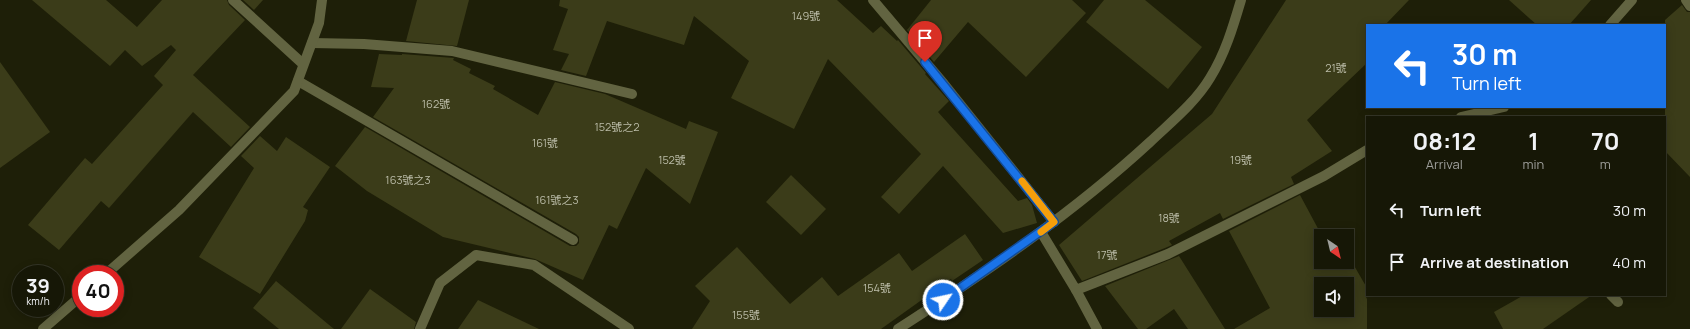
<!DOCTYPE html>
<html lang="en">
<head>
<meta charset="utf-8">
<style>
  :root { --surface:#161706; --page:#232414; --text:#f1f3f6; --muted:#9e9f9b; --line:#353628 }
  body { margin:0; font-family:Manrope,"Noto Sans TC",sans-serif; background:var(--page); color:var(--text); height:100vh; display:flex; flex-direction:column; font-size:15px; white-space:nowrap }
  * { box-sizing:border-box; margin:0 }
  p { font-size:13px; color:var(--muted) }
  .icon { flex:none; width:22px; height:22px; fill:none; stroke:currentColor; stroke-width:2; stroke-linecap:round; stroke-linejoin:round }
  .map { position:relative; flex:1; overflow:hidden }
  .drawer { position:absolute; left:1366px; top:116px; width:300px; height:180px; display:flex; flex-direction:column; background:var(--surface); border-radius:0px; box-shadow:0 2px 10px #0003,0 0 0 1px var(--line) }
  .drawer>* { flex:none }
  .banner { position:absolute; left:1366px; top:24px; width:300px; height:84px; border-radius:0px; box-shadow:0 2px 10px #0003,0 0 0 1px var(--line); background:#1a73e8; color:#fff; overflow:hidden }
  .needle { width:26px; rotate:145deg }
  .tools { position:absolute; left:1314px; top:229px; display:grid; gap:8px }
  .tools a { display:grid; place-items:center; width:40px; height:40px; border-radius:0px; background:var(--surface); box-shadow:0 2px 10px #0003,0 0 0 1px var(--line); font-size:20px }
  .speed { position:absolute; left:12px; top:265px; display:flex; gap:8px; font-size:20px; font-weight:700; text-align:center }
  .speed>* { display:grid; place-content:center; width:52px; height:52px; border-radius:50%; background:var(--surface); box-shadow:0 2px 10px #0003,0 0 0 1px var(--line); line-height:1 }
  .speed small { font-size:10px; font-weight:400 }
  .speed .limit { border:6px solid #d22; background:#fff; color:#111 }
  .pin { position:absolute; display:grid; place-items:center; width:34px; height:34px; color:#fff; margin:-41px -17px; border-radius:50% 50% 50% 0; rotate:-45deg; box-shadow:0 0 4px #0007 }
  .pin .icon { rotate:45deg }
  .me { position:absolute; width:44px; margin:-22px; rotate:56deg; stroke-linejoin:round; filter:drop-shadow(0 0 3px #0008) }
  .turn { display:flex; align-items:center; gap:14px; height:84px; padding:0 20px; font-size:18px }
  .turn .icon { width:52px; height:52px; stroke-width:2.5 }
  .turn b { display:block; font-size:28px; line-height:34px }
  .eta { display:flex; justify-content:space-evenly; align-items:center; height:68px; text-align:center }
  .eta b { font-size:24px; font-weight:700; line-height:28px }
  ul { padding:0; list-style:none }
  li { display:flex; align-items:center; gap:12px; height:52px; padding:0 20px }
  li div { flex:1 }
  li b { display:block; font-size:15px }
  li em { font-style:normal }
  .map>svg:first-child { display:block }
  .building { fill:#3b3c19; fill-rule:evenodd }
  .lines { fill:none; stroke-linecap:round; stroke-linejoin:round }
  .service { stroke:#626441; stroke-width:10 }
  .tertiary { stroke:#626441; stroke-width:10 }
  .route-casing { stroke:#114b97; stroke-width:10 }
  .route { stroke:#1a73e8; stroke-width:7 }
  .slow { stroke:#f59e0b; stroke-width:7 }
  .labels { text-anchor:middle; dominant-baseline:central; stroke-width:4; stroke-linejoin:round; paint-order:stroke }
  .number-label { font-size:11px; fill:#bbbca8 }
</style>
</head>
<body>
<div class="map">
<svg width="1690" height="329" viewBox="0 0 1690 329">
  <rect width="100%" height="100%" fill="#1e1f08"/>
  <g class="building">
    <path d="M 32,0 L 106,0 L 137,27 L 162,0 L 227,0 L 229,5 L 245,20 L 193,75 L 250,127 L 231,147 L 193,112 L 109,208 L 101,201 L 59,250 L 28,225 L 85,158 L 92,164 L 163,85 L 154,76 L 176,50 L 171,45 L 142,66 L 125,50 L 110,66 Z"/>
    <path d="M 243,0 L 263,0 L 254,10 Z"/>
    <path d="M 417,0 L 469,0 L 457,46 L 406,41 Z"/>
    <path d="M 560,0 L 837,0 L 873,33 L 881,26 L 897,41 L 898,40 L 926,73 L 925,74 L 949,101 L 938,112 L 1018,201 L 1027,198 L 1032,205 L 1037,223 L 1003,233 L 943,166 L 899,214 L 881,197 L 921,154 L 828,59 L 794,129 L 731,98 L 749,61 L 694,16 L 684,45 L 607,21 L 586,76 L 561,70 L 569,54 L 553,50 L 568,9 L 559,6 Z"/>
    <path d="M 931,0 L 1072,0 L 1086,13 L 1026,77 L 968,22 L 934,62 L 907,30 Z"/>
    <path d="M 1104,0 L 1145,0 L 1202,47 L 1168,89 L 1086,22 Z"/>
    <path d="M 1286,0 L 1409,0 L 1385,25 L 1367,25 L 1367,63 L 1307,120 L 1332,151 L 1291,177 L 1294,184 L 1223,219 L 1220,213 L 1169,241 L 1172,245 L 1165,248 L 1082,281 L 1059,245 L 1212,114 Z"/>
    <path d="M 1509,0 L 1591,0 L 1569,25 L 1537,25 Z"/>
    <path d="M 1682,5 L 1687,12 L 1690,12 L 1690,177 L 1665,151 L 1665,20 Z"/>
    <path d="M 379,54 L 402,55 L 402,54 L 454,58 L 453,60 L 471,69 L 469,73 L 495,86 L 493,89 L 538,115 L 555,82 L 605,94 L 686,129 L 689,121 L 718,132 L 690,204 L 646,168 L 617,229 L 609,225 L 583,280 L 535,259 L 443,237 L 367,191 L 335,166 L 365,127 L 570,246 L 576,246 L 579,243 L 579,237 L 576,234 L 373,117 L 394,88 L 371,87 Z"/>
    <path d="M 0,62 L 50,132 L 0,168 Z"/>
    <path d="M 260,136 L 277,151 L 286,137 L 330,167 L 303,207 L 308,210 L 305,221 L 260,294 L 199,257 L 254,168 L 241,156 Z"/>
    <path d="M 791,175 L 826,209 L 801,235 L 766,202 Z"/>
    <path d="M 1300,195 L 1322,236 L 1321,262 L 1336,262 L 1339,269 L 1352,262 L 1367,288 L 1367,294 L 1365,295 L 1367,299 L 1367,329 L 1234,329 L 1270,308 L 1229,231 ZM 1321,284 L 1347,284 L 1347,310 L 1321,310 Z"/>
    <path d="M 965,234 L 983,260 L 952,281 L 951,279 L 881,329 L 692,329 L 710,301 L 695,286 L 737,247 L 790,304 L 822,277 L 838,296 L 899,253 L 912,271 Z"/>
    <path d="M 1179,256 L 1225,329 L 1188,329 L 1174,309 L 1146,329 L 1138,329 L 1105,286 Z"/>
    <path d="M 276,281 L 334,329 L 279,329 L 253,308 Z"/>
    <path d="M 370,289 L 416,322 L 414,329 L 341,329 Z"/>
    <path d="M 1524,295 L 1592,295 L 1543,329 L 1503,329 L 1494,312 Z"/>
    <path d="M 478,300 L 539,329 L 458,329 Z"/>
  </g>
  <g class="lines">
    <g class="service">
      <path d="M 233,0 L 303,64"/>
      <path d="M 873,0 L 944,84 L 1054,222"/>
      <path d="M 1686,0 L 1690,6"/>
      <path d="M 1610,25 L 1632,0"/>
      <path d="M 312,43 L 364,44 L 452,51 L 632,94"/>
      <path d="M 298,81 L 573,240"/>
      <path d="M 1461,117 L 1504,107"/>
      <path d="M 1041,232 L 1076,290 L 1168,254 L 1324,176 L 1367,150"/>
      <path d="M 106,274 L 179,210 L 294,91 L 319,23 L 322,0"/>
      <path d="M 1076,290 L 1097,329"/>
      <path d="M 1611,295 L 1618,302"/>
      <path d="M 43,329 L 81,296"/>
      <path d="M 420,329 L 440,283 L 476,255 L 534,265 L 629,329"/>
    </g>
    <path class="tertiary" d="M 898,329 C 986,272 1073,213 1150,142 C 1171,122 1195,103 1210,78 C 1225,54 1233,27 1241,0"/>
  </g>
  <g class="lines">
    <g class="route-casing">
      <path id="route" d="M 925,62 L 1054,222 L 943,300"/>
    </g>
    <use href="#route" class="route"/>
    <path class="slow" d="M 1022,181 L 1054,222 L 1041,232"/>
  </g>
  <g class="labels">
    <g class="number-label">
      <text x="806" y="15">149號</text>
      <text x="1336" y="67">21號</text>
      <text x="436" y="103">162號</text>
      <text x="617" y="126">152號之2</text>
      <text x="545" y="142">161號</text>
      <text x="672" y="159">152號</text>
      <text x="1241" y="159">19號</text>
      <text x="408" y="179">163號之3</text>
      <text x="557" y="199">161號之3</text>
      <text x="1169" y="217">18號</text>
      <text x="1107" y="254">17號</text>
      <text x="877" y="287">154號</text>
      <text x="746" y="314">155號</text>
    </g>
  </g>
</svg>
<div class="tools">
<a><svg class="needle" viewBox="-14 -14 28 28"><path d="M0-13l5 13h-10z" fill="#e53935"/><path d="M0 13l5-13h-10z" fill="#9e9f9b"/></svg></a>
<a><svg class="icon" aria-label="sound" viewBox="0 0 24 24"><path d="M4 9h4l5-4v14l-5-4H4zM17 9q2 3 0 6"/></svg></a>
</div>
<div class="speed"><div>39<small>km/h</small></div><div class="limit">40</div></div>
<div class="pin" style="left:925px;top:62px;background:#d93025"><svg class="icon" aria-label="arrive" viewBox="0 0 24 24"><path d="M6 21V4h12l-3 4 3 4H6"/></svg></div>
<svg class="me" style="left:943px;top:300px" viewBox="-20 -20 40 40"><circle r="17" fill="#1a73e8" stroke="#fff" stroke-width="3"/><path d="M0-11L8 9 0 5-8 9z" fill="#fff"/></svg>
<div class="banner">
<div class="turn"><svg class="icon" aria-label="left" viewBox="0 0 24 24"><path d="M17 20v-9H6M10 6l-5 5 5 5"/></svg><div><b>30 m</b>Turn left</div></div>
</div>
<section class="drawer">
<div class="eta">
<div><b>08:12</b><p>Arrival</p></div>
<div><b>1</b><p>min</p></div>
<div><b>70</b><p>m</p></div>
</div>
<ul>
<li><svg class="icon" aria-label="left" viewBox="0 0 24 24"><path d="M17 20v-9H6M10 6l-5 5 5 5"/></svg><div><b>Turn left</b></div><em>30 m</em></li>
<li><svg class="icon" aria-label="arrive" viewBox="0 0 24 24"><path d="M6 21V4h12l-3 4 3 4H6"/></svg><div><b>Arrive at destination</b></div><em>40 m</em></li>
</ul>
</section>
</div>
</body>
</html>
